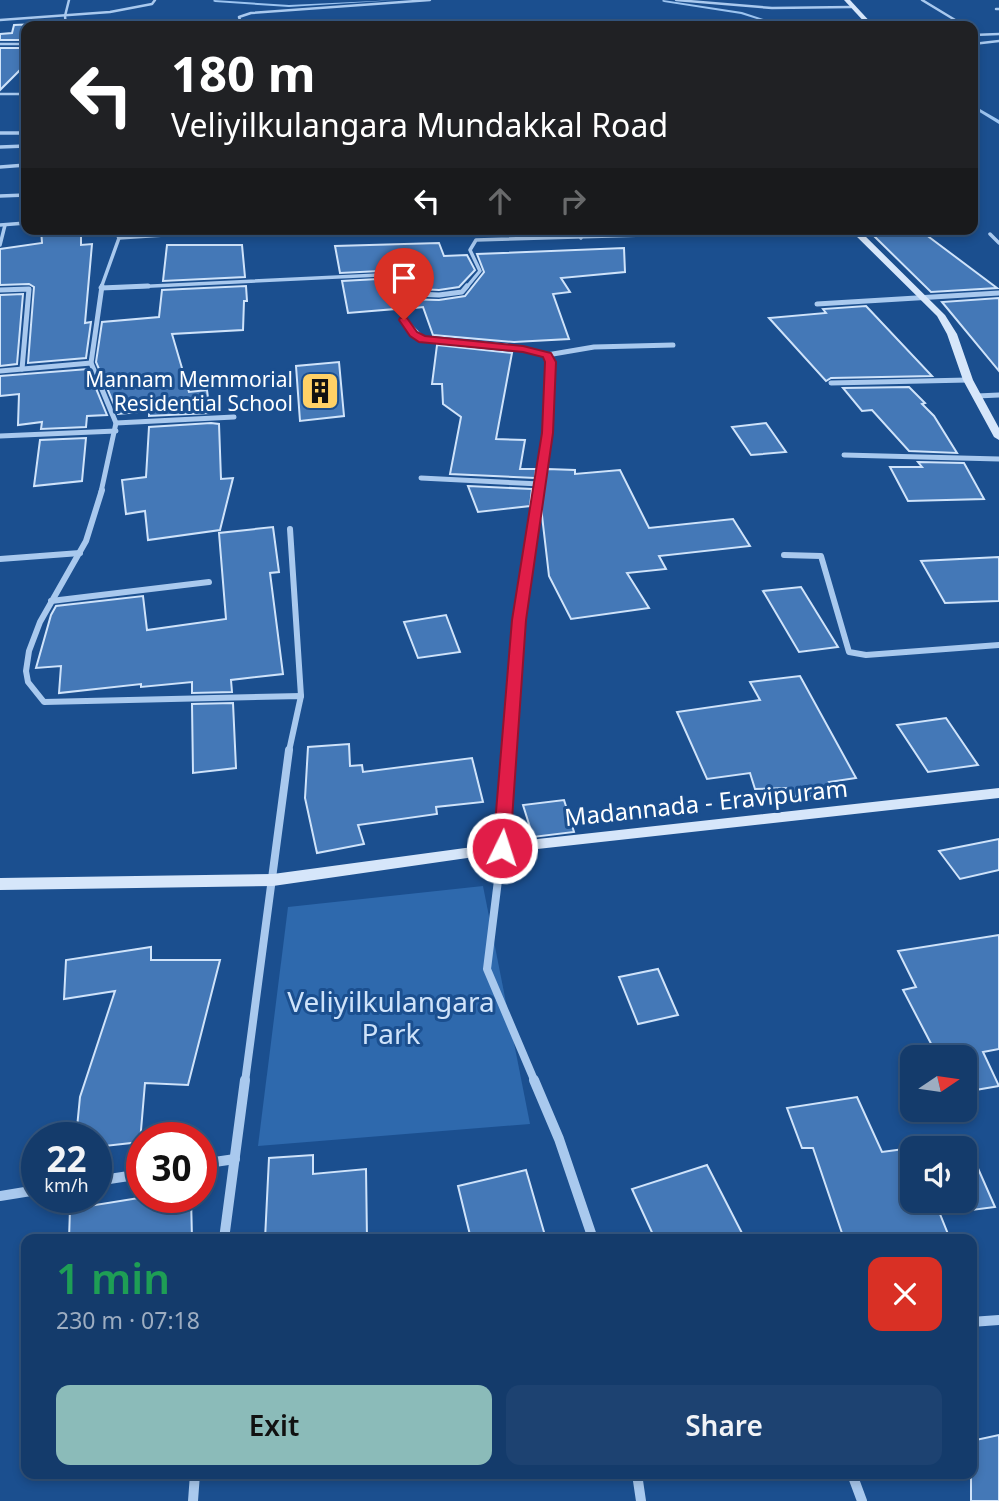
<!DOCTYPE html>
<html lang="en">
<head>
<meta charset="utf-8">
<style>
  :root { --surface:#143b6b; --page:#1d4271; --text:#f1f3f6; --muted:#9dadc1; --line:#33557e; --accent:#8bbbb9 }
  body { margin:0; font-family:"Noto Sans",sans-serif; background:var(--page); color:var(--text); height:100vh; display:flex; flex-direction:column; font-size:26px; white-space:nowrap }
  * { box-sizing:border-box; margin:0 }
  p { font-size:23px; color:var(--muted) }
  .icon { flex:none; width:38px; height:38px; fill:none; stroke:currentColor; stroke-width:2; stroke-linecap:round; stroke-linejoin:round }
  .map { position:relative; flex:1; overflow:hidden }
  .drawer { position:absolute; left:21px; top:1234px; width:956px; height:245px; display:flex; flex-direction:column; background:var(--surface); border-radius:14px; box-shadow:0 4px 10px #0003,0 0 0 2px var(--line) }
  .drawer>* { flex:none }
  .hud { position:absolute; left:21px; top:21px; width:957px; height:214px; border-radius:14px; box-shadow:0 4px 10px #0003,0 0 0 2px var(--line); background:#202124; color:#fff; overflow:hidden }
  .needle { width:46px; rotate:77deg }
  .fabs { position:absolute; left:900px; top:1045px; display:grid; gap:14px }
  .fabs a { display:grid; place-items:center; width:77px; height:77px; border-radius:14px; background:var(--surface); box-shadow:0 4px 10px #0003,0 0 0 2px var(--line); font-size:35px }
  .speed { position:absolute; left:21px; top:1122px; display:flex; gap:14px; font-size:35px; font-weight:700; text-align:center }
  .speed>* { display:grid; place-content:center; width:91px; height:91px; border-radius:50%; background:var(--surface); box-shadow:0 4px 10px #0003,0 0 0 2px var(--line); line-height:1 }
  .speed small { font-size:18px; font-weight:400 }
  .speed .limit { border:10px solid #d22; background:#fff; color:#111 }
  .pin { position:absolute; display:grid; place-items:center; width:60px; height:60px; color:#fff; margin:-72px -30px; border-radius:50% 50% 50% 0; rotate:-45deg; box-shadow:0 0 7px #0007 }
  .pin .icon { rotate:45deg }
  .me { position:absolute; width:77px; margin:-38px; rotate:4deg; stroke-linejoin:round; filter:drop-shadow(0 0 5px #0008) }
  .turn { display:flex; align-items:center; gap:24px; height:147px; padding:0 35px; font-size:32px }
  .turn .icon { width:91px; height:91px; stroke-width:2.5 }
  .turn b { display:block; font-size:49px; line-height:60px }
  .lanes { display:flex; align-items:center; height:66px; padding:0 35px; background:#0003; justify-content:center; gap:35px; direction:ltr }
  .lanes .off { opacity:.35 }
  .round { display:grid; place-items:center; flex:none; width:74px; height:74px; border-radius:14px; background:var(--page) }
  .summary { display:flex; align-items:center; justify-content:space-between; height:119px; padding:0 35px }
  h1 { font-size:42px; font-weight:600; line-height:52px; color:#1e9e55 }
  .button { display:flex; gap:14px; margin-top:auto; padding:14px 35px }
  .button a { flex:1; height:80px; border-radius:14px; background:var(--accent); color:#111; font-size:28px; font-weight:600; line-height:80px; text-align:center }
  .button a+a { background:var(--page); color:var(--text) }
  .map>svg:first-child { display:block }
  .green { fill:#2e69ad }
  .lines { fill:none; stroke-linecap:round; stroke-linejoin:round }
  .stream { fill:#9cc4f0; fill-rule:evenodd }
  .building { fill:#4478b7; stroke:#cfe3fa; stroke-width:2 }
  .street-far5 { stroke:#a9c9ee; stroke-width:2.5 }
  .street-far4 { stroke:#a9c9ee; stroke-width:3.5 }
  .street-far3 { stroke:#a9c9ee; stroke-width:5 }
  .street-far2 { stroke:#a9c9ee; stroke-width:6 }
  .street-far1 { stroke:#a9c9ee; stroke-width:8 }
  .street { stroke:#a9c9ee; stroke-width:10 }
  .secondary { fill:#d6e6fa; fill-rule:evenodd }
  .route { fill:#e11d48; stroke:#92132f; stroke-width:2 }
  .labels { text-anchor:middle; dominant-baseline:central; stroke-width:6; stroke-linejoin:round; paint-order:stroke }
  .far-poi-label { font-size:21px; fill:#fff; stroke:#1b4f8f; text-anchor:end }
  .street-label { font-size:24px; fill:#fff; stroke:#1b4f8f }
  .near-park-label { font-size:28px; fill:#cfe3fa; stroke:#1b4f8f }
</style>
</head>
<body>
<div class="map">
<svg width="999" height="1501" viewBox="0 0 999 1501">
  <rect width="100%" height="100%" fill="#1b4f8f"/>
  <path class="green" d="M 483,886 L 530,1124 L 258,1146 L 288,907 Z"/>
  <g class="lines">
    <g class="stream">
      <path d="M 214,0 L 289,5 L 397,0 L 289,7 L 215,2 L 213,1 Z"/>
      <path d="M 663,0 L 742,12 L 785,26 L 779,26 L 741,14 L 664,2 L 662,1 Z"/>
      <path d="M 973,105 L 999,120 L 999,124 L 973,108 Z"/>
    </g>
  </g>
  <g class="building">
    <path d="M 62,23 L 62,26 L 26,26 L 26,40 L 0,40 L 0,34 L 12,33 L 14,25 Z"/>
    <path d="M 0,48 L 26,48 L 26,64 L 0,90 Z"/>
    <path d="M 41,229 L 81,229 L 81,245 L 92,244 L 85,323 L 91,322 L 86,358 L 28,363 L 34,287 L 29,284 L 0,285 L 0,249 L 42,243 Z"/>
    <path d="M 921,231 L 997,288 L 931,292 L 873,235 Z"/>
    <path d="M 439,243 L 444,256 L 467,255 L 475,270 L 459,287 L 439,290 L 398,288 L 393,277 L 380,271 L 340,273 L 335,246 Z"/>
    <path d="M 167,245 L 242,245 L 245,277 L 163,281 Z"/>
    <path d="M 624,248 L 625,272 L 561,278 L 570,292 L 553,294 L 569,339 L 514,342 L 433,335 L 423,307 L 406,309 L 402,299 L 439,300 L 465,296 L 484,272 L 477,254 Z"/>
    <path d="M 378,279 L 386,283 L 395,309 L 348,313 L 342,281 Z"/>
    <path d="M 246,286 L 247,301 L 244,301 L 243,330 L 172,334 L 189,392 L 207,390 L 210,413 L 149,416 L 149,411 L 118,414 L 96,362 L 102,322 L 159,317 L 162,290 Z"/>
    <path d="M 23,294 L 17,364 L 0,366 L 0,295 Z"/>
    <path d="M 999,298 L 999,371 L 942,302 Z"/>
    <path d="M 866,306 L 932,376 L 831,378 L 826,381 L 769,318 L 826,313 L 823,309 Z"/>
    <path d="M 437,345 L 512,353 L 496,439 L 525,440 L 520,469 L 536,469 L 535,478 L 450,474 L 461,417 L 443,404 L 442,384 L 432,384 Z"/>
    <path d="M 339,362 L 344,416 L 300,421 L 296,366 Z"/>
    <path d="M 88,369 L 107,415 L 87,416 L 86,427 L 41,429 L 42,422 L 18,425 L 19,394 L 0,396 L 0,376 Z"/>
    <path d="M 909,387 L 925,403 L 922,404 L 934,416 L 957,453 L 909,451 L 872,410 L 862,411 L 843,388 Z"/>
    <path d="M 211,423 L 219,424 L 221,479 L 233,478 L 220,530 L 148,540 L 145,511 L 126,514 L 122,480 L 146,477 L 149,427 Z"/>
    <path d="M 766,423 L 786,452 L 751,455 L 732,427 Z"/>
    <path d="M 86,438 L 82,481 L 34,486 L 40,440 Z"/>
    <path d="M 918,462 L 964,463 L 984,499 L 908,501 L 890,467 L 922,467 Z"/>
    <path d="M 547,469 L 575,470 L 575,474 L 620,470 L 649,528 L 733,519 L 750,546 L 659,556 L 666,569 L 627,573 L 649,608 L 571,619 L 549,576 L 541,507 Z"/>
    <path d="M 468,486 L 532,489 L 530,506 L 478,512 Z"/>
    <path d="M 273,527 L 279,572 L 270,573 L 283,674 L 231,680 L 232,692 L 192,693 L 192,682 L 141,687 L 141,684 L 59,693 L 61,666 L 36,668 L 51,615 L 56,606 L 143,596 L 147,630 L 226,619 L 219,533 Z"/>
    <path d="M 999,557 L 999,601 L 945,603 L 921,561 Z"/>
    <path d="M 801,587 L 838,647 L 799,652 L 763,591 Z"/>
    <path d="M 446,615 L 460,652 L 418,658 L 404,622 Z"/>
    <path d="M 800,676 L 856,778 L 829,782 L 835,793 L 796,798 L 790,788 L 755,789 L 750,773 L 707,779 L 677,712 L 760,700 L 750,682 Z"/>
    <path d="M 233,703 L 236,768 L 193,773 L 192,704 Z"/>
    <path d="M 946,718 L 978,765 L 928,772 L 897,725 Z"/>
    <path d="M 349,744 L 350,766 L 362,765 L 363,772 L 472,758 L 483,802 L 436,807 L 437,814 L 358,825 L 364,844 L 317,853 L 305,798 L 308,747 Z"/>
    <path d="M 564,800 L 574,832 L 533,837 L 523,805 Z"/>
    <path d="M 999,839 L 999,870 L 960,879 L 939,851 Z"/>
    <path d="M 999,935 L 999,1049 L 983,1052 L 999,1086 L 964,1092 L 964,1057 L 938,1057 L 903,990 L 916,987 L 898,951 Z"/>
    <path d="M 151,947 L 151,960 L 220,960 L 188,1085 L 145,1083 L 140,1142 L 96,1147 L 96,1138 L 76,1138 L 80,1097 L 115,991 L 64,999 L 66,960 Z"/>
    <path d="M 658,969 L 678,1015 L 638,1024 L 619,977 Z"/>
    <path d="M 857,1097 L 882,1152 L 912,1148 L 912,1200 L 964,1200 L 964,1148 L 914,1148 L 966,1141 L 995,1207 L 940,1214 L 950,1239 L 844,1239 L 813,1148 L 802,1148 L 787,1108 Z"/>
    <path d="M 313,1155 L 313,1174 L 366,1169 L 367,1239 L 265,1239 L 269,1158 Z"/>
    <path d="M 707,1165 L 745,1239 L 655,1239 L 632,1189 Z"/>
    <path d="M 526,1170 L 546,1239 L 471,1239 L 458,1186 Z"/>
    <path d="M 145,1197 L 191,1197 L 192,1239 L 69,1239 L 70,1209 Z"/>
    <path d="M 999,1435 L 999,1501 L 971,1501 L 971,1441 Z"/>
  </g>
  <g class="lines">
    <g class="street-far5">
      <path d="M 676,0 L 772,8 L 851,7"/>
      <path d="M 922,0 L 965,26"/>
      <path d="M 996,9 L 999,9"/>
      <path d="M 0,20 L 110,12 L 152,4 L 155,0"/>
      <path d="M 493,22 L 494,26"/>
      <path d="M 66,26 L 65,16 L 69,0"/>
      <path d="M 242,26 L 239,17 L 251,13 L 430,0"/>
      <path d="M 973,35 L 999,34"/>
      <path d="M 0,44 L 26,44"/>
      <path d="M 973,44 L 999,41"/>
      <path d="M 0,94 L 26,94"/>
    </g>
    <g class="street-far4">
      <path d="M 0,133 L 26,133"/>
      <path d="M 0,147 L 26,146"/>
      <path d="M 0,167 L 26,165"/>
      <path d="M 0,196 L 26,195"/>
      <path d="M 0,225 L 26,223"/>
      <path d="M 575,229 L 581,238"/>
      <path d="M 990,234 L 999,243"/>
      <path d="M 119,238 L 257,229"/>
      <path d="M 0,245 L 5,225"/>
      <path d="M 101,288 L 119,238 L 114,229"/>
      <path d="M 111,288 L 379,275 L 390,280 L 392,288"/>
      <path d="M 466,288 L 480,271 L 470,250 L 476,240 L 852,229"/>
    </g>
    <g class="street-far3">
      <path d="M 392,286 L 405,321 L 423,339 L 506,346 L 547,355 L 550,362 L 547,433 L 538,492"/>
      <path d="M 101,288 L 148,286"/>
      <path d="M 0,290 L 29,289 L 22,369"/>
      <path d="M 394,293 L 439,295 L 462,292 L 467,286"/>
      <path d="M 817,304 L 999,293"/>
      <path d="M 547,355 L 594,347 L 673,345"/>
      <path d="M 0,371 L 91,363"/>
      <path d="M 831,383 L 968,380"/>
      <path d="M 977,396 L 999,395"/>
      <path d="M 116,423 L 234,417"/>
      <path d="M 0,436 L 116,431"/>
      <path d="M 844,455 L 999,459"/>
      <path d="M 421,478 L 540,484"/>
      <path d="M 101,492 L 116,423 L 91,363 L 102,286"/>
    </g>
    <g class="street-far2">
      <path d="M 102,490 L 86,541 L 40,622 L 29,651 L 26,671 L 28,682 L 44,702 L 301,696 L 289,751"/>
      <path d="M 290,529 L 301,696"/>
      <path d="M 784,555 L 821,556 L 849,652 L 866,655 L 999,645"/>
      <path d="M 0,559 L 80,553"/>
      <path d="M 51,601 L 209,582"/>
      <path d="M 509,751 L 519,620 L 538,490"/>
    </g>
    <g class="street-far1">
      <path d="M 509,750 L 502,848 L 487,969 L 535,1082"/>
      <path d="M 245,1082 L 289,750"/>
    </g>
    <g class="street">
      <path d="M 534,1080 L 559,1139 L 593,1239"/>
      <path d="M 201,1164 L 235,1159"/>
      <path d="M 96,1181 L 142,1174"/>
      <path d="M 0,1196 L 37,1190"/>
      <path d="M 224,1239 L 245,1080"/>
      <path d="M 971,1322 L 999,1320"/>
      <path d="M 637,1474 L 641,1501"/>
      <path d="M 852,1474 L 862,1501"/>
      <path d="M 193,1501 L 195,1474"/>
    </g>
    <g class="secondary">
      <path d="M 844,0 L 850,0 L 874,26 L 868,26 Z"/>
      <path d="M 849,229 L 858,229 L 945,315 L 957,334 L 973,380 L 999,428 L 999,440 L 994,437 L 963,380 L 947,334 L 937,316 Z"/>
      <path d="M 999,788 L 999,798 L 502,853 L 273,886 L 0,890 L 0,878 L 273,874 L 502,843 Z"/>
    </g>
  </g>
  <path class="route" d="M 400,318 L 407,318 L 417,332 L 425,336 L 523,346 L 551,353 L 556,362 L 553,433 L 526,620 L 510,848 L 502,854 L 493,848 L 512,620 L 542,433 L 545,362 L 543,357 L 523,352 L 419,342 L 410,336 L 399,320 Z"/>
  <defs>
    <g id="building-square" transform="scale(2.0125)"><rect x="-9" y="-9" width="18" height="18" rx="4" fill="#ffd166" stroke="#1b4f8f"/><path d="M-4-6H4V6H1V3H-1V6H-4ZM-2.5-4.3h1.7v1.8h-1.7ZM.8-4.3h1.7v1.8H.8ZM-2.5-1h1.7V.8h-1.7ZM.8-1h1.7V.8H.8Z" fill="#111"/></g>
  </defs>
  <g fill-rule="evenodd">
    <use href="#building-square" x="320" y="391"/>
  </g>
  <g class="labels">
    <g class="far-poi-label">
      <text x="293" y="379">Mannam Memmorial<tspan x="293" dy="24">Residential School</tspan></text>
    </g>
    <g class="street-label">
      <text transform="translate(706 802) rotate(-6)">Madannada - Eravipuram</text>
    </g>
    <g class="near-park-label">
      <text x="391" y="1001">Veliyilkulangara<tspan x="391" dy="32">Park</tspan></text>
    </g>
  </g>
</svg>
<div class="fabs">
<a><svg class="needle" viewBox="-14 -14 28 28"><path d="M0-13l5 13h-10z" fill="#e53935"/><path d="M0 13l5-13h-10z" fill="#9dadc1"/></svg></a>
<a><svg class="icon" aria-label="sound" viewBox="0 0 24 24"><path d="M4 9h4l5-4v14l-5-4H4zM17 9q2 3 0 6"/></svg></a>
</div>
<div class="speed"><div>22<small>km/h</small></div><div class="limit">30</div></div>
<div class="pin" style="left:404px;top:320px;background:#d93025"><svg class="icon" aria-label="arrive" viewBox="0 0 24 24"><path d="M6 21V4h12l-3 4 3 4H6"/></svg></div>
<svg class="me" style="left:502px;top:848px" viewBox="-20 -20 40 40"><circle r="17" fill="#e11d48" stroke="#fff" stroke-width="3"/><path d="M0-11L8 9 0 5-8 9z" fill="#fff"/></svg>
<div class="hud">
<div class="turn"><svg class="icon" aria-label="left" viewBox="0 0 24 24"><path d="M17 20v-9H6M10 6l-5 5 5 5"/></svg><div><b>180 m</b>Veliyilkulangara Mundakkal Road</div></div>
<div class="lanes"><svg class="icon" aria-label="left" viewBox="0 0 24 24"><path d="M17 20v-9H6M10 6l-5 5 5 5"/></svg><svg class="icon off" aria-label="ahead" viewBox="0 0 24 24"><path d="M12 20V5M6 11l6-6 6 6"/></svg><svg class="icon off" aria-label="right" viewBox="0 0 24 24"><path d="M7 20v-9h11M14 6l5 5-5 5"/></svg></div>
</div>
<section class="drawer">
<div class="summary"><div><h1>1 min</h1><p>230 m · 07:18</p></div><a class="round" style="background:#d93025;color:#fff"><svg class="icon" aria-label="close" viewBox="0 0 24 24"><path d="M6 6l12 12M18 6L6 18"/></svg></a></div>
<div class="button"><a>Exit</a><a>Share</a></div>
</section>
</div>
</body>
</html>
